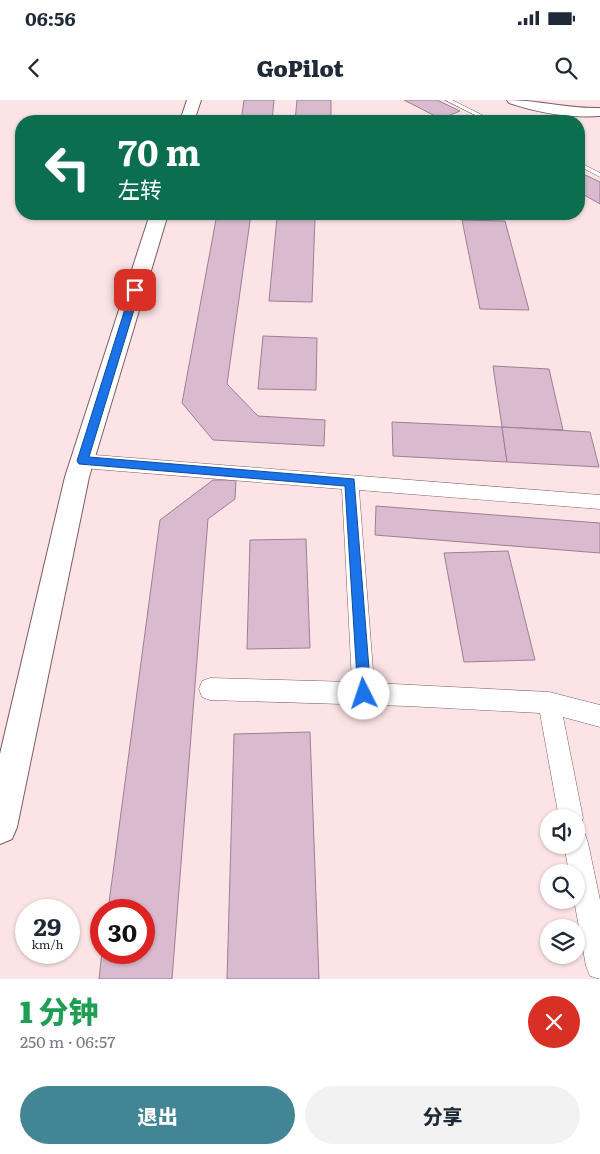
<!DOCTYPE html>
<html lang="zh">
<head>
<meta charset="utf-8">
<style>
  :root { --surface:#fff; --page:#f2f2f3; --text:#1f2937; --muted:#747a83; --accent:#428695 }
  body { margin:0; font-family:Literata,"Noto Sans SC",serif; background:var(--page); color:var(--text); height:100vh; display:flex; flex-direction:column; font-size:19px; white-space:nowrap }
  * { box-sizing:border-box; margin:0 }
  p { font-size:16px; color:var(--muted) }
  .icon { flex:none; width:28px; height:28px; fill:none; stroke:currentColor; stroke-width:2; stroke-linecap:round; stroke-linejoin:round }
  .map { position:relative; height:879px; overflow:hidden }
  .side { display:flex; flex-direction:column; background:var(--surface); flex:1 }
  .side>* { flex:none }
  .guide { position:absolute; left:15px; top:15px; width:570px; height:105px; border-radius:20px; box-shadow:0 1px 4px #0004; background:#0b6e4f; color:#fff; overflow:hidden }
  .tools { position:absolute; left:540px; top:709px; display:grid; gap:10px }
  .tools a { display:grid; place-items:center; width:45px; height:45px; border-radius:50%; background:var(--surface); box-shadow:0 1px 4px #0004; font-size:25px }
  .speed { position:absolute; left:15px; top:799px; display:flex; gap:10px; font-size:25px; font-weight:700; text-align:center }
  .speed>* { display:grid; place-content:center; width:65px; height:65px; border-radius:50%; background:var(--surface); box-shadow:0 1px 4px #0004; line-height:1 }
  .speed small { font-size:12px; font-weight:400 }
  .speed .limit { border:8px solid #d22; background:#fff; color:#111 }
  .pin { position:absolute; display:grid; place-items:center; width:42px; height:42px; color:#fff; margin:-21px; border-radius:10px; box-shadow:0 2px 8px #0006 }
  .me { position:absolute; width:55px; margin:-28px; rotate:356deg; stroke-linejoin:round; filter:drop-shadow(0 0 4px #0008) }
  .turn { display:flex; align-items:center; gap:18px; height:105px; padding:0 20px; font-size:22px }
  .turn .icon { width:65px; height:65px; stroke-width:2.5 }
  .turn b { display:block; font-size:35px; line-height:42px }
  .round { display:grid; place-items:center; flex:none; width:52px; height:52px; border-radius:26px; background:var(--page) }
  .overview { display:flex; align-items:center; justify-content:space-between; height:85px; padding:0 20px }
  h1 { font-size:30px; font-weight:800; line-height:38px; color:#1e9e55 }
  .cta { display:flex; gap:10px; margin-top:auto; padding:10px 20px }
  .cta a { flex:1; height:58px; border-radius:30px; background:var(--accent); color:#fff; font-size:20px; font-weight:800; line-height:58px; text-align:center }
  .cta a+a { background:var(--page); color:var(--text) }
  .status { display:flex; justify-content:space-between; align-items:center; height:35px; padding:0 25px; background:var(--surface); direction:ltr }
  .status svg { height:14px; fill:currentColor }
  header { display:flex; justify-content:space-between; align-items:center; height:65px; padding:0 20px; background:var(--surface); font-size:22px; font-weight:800 }
  .map>svg:first-child { display:block }
  .building { fill:#dabace; stroke:#9d7f92 }
  .lines { fill:none; stroke-linecap:round; stroke-linejoin:round }
  .lane-casing { stroke:#7e5c60; stroke-width:1 }
  .street-casing { stroke:#7e5c60; stroke-width:1 }
  .secondary-casing { stroke:#7e5c60; stroke-width:2 }
  .lane { fill:#fff; fill-rule:evenodd }
  .street { fill:#fff; fill-rule:evenodd }
  .secondary { fill:#fff; fill-rule:evenodd }
  .route { fill:#1a73e8; stroke:#114b97 }
</style>
</head>
<body>
<div class="status"><b>06:56</b><svg viewBox="0 0 49 12"><path d="M0 12V9h3v3zM5 12V6h3v6zM10 12V3h3v9zM15 12V0h3v12zM26 1h20v11H26zM47 4h2v5h-2z"/></svg></div>
<header><svg class="icon" aria-label="back" viewBox="0 0 24 24"><path d="M15 5l-7 7 7 7"/></svg>GoPilot<svg class="icon" aria-label="search" viewBox="0 0 24 24"><circle cx="10" cy="10" r="6"/><path d="M15 15l6 6"/></svg></header>
<div class="map">
<svg width="600" height="879" viewBox="0 0 600 879">
  <rect width="100%" height="100%" fill="#fce4e6"/>
  <g class="building">
    <path d="M 244,0 L 274,0 L 272,21 L 241,21 Z"/>
    <path d="M 297,0 L 331,0 L 331,21 L 295,21 Z"/>
    <path d="M 404,0 L 437,0 L 460,11 L 441,19 Z"/>
    <path d="M 467,15 L 479,21 L 452,21 Z"/>
    <path d="M 579,72 L 600,82 L 600,104 L 579,92 Z"/>
    <path d="M 217,114 L 251,114 L 227,284 L 258,316 L 325,320 L 324,346 L 213,340 L 182,303 Z"/>
    <path d="M 277,117 L 315,118 L 312,202 L 269,201 Z"/>
    <path d="M 462,120 L 505,121 L 529,210 L 480,209 Z"/>
    <path d="M 263,236 L 317,238 L 316,290 L 258,289 Z"/>
    <path d="M 493,266 L 549,269 L 563,330 L 502,327 Z"/>
    <path d="M 392,322 L 502,327 L 507,362 L 393,356 Z"/>
    <path d="M 502,327 L 590,332 L 599,367 L 507,362 Z"/>
    <path d="M 213,380 L 236,380 L 235,399 L 208,419 L 172,879 L 99,879 L 102,852 L 144,852 L 144,810 L 108,810 L 160,420 Z"/>
    <path d="M 376,406 L 600,423 L 600,453 L 375,435 Z"/>
    <path d="M 306,439 L 310,548 L 247,549 L 250,440 Z"/>
    <path d="M 508,451 L 535,560 L 464,562 L 444,453 Z"/>
    <path d="M 310,632 L 319,879 L 227,879 L 234,634 Z"/>
  </g>
  <g class="lines">
    <g class="lane-casing">
      <g id="lane">
        <path d="M 445,0 L 452,0 L 494,21 L 487,21 Z"/>
        <path d="M 579,62 L 600,73 L 600,77 L 579,66 Z"/>
      </g>
    </g>
    <g class="street-casing">
      <g id="street">
        <path d="M 82,354 L 600,395 L 600,409 L 359,390 L 374,583 L 549,592 L 600,605 L 600,627 L 563,617 L 583,718 L 580,727 L 576,728 L 576,718 L 559,718 L 540,613 L 407,606 L 210,600 L 202,597 L 199,589 L 202,581 L 210,578 L 352,582 L 342,389 L 82,368 L 76,366 L 73,361 L 76,356 Z"/>
        <path d="M 576,731 L 585,734 L 588,743 L 600,800 L 600,879 L 590,876 L 586,866 L 574,800 L 576,800 L 576,772 L 569,772 L 564,745 L 576,745 Z"/>
      </g>
    </g>
    <g class="secondary-casing">
      <g id="secondary">
        <path d="M 187,0 L 201,0 L 194,21 L 180,21 Z"/>
        <path d="M 507,0 C 538,0 568,9 600,8 L 600,16 C 568,18 539,13 509,3 Z"/>
        <path d="M 150,114 L 168,114 L 89,377 L 17,727 L 12,739 L 0,744 L 0,654 L 65,377 Z"/>
      </g>
    </g>
    <use href="#lane" class="lane"/>
    <use href="#street" class="street"/>
    <use href="#secondary" class="secondary"/>
  </g>
  <path class="route" d="M 135,187 L 140,190 L 89,357 L 354,379 L 371,594 L 369,598 L 364,600 L 360,598 L 358,594 L 345,386 L 79,364 L 77,361 L 131,190 Z"/>
</svg>
<div class="tools">
<a><svg class="icon" aria-label="sound" viewBox="0 0 24 24"><path d="M4 9h4l5-4v14l-5-4H4zM17 9q2 3 0 6"/></svg></a>
<a><svg class="icon" aria-label="search" viewBox="0 0 24 24"><circle cx="10" cy="10" r="6"/><path d="M15 15l6 6"/></svg></a>
<a><svg class="icon" aria-label="layers" viewBox="0 0 24 24"><path d="M12 4l9 5-9 5-9-5zM3 14l9 5 9-5"/></svg></a>
</div>
<div class="speed"><div>29<small>km/h</small></div><div class="limit">30</div></div>
<div class="pin" style="left:135px;top:190px;background:#d93025"><svg class="icon" aria-label="arrive" viewBox="0 0 24 24"><path d="M6 21V4h12l-3 4 3 4H6"/></svg></div>
<svg class="me" style="left:364px;top:594px" viewBox="-20 -20 40 40"><circle r="19" fill="#fff"/><path d="M0-13L10 11 0 6-10 11z" fill="#1a73e8"/></svg>
<div class="guide">
<div class="turn"><svg class="icon" aria-label="left" viewBox="0 0 24 24"><path d="M17 20v-9H6M10 6l-5 5 5 5"/></svg><div><b>70 m</b>左转</div></div>
</div>
</div>
<section class="side">
<div class="overview"><div><h1>1 分钟</h1><p>250 m · 06:57</p></div><a class="round" style="background:#d93025;color:#fff"><svg class="icon" aria-label="close" viewBox="0 0 24 24"><path d="M6 6l12 12M18 6L6 18"/></svg></a></div>
<div class="cta"><a>退出</a><a>分享</a></div>
</section>
</body>
</html>
